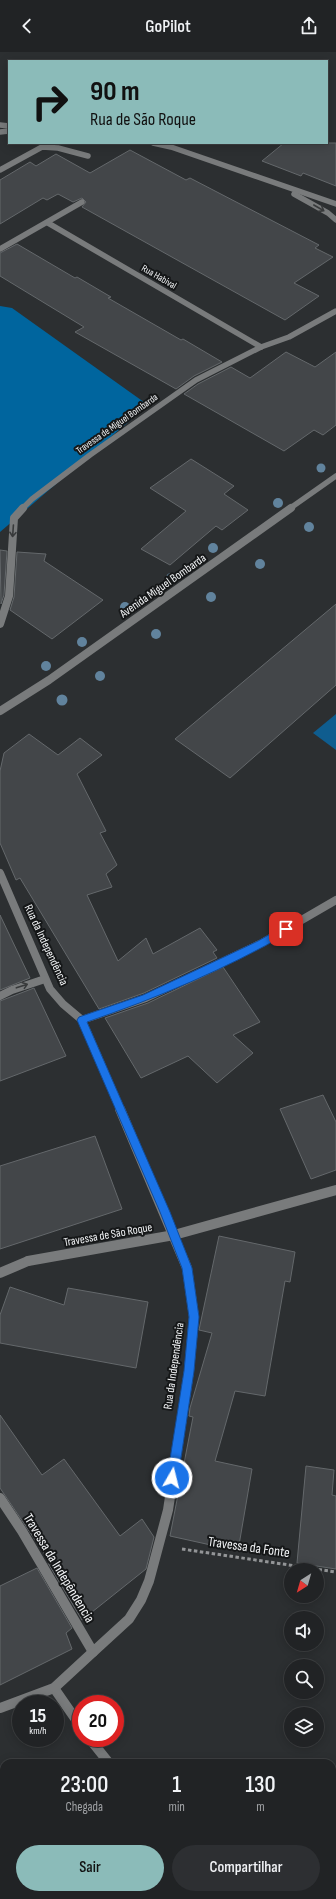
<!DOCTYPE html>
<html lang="pt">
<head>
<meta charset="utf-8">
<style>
  :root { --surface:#212325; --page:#2d2f32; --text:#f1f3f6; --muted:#a2a4a7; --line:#3e4042; --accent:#8bbbb9 }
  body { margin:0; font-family:"Sofia Sans Condensed",sans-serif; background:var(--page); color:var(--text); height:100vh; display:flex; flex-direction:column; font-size:15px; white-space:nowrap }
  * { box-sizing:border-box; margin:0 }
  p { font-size:13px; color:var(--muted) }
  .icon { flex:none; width:22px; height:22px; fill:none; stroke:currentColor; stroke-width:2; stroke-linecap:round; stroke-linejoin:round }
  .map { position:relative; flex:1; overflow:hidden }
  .side { position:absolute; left:0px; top:1707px; width:336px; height:140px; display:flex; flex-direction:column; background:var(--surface); border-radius:12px 12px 0 0; box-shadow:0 2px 10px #0003,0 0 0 1px var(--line) }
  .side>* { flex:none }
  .guide { position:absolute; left:8px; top:8px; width:320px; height:84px; border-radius:0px; box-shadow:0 2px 10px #0003,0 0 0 1px var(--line); background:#8bbbb9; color:#111; overflow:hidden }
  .needle { width:26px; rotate:217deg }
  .buttons { position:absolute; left:284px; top:1511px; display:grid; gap:8px }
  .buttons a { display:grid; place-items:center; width:40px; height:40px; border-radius:50%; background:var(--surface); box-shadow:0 2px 10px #0003,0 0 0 1px var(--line); font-size:20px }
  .speed { position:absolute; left:12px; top:1643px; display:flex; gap:8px; font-size:20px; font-weight:700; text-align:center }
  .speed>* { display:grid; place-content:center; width:52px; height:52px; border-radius:50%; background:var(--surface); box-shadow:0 2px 10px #0003,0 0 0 1px var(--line); line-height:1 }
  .speed small { font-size:10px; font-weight:400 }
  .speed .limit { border:6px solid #d22; background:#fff; color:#111 }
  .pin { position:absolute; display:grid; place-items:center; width:34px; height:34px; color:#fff; margin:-17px; border-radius:8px; box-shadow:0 2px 6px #0006 }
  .me { position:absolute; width:44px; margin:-22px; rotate:8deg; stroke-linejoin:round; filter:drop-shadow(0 0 3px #0008) }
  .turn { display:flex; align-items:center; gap:14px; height:84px; padding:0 16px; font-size:18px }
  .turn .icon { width:52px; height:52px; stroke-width:2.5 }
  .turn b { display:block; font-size:28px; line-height:34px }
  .eta { display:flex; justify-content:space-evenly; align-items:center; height:68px; text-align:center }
  .eta b { font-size:24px; font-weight:600; line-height:28px }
  .button { display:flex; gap:8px; margin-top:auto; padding:8px 16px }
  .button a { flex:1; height:46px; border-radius:24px; background:var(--accent); color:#111; font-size:16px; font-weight:600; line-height:46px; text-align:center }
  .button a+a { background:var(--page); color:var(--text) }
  header { display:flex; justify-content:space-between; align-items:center; height:52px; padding:0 16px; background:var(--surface); font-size:18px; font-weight:600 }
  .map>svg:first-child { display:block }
  .green { fill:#0f5d8f }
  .forest { fill:#00659e }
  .building { fill:#434649; stroke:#64686b }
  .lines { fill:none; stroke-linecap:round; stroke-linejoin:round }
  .path { stroke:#939597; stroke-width:3; stroke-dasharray:3.5 2.5; stroke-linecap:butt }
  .service { stroke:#797b7c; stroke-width:10 }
  .minor-far2 { stroke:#797b7c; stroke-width:5.5 }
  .minor-far1 { stroke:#797b7c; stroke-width:8 }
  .minor { stroke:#797b7c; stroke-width:10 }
  .tertiary-far1 { stroke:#797b7c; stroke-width:5.5 }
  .tertiary { stroke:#797b7c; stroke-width:8 }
  .tree { fill:#61839d }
  .oneway { stroke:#383a3b }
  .route { fill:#1a73e8; stroke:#114b97 }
  .labels { text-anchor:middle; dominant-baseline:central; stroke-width:4; stroke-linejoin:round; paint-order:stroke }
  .far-street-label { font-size:10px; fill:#f1f3f5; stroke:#151718 }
  .street-label { font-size:12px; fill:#f1f3f5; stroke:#151718 }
  .near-street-label { font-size:14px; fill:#f1f3f5; stroke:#151718 }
</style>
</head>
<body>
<header><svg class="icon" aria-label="back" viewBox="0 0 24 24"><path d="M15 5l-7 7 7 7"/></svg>GoPilot<svg class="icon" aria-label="share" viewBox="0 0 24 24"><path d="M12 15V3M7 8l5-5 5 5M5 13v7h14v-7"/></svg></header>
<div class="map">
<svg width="336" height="1847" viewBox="0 0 336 1847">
  <rect width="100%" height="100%" fill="#2c2f31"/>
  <path class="green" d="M 336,662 L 336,698 L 313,681 Z"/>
  <path class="forest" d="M 0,254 L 12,256 L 148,353 L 0,480 Z"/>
  <g class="building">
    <path d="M 284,91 L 336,91 L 336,134 L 303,121 L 301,124 L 262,109 Z"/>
    <path d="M 130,98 L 186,128 L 190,126 L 319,193 L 315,196 L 333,205 L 294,231 L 319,244 L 285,268 L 82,155 L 86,150 L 82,146 L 73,150 L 58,142 L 47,148 L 43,146 L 0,172 L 0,128 L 30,110 L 36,114 L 56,102 L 90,121 Z"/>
    <path d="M 17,192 L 75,226 L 77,225 L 111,245 L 108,246 L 181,288 L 183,287 L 222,310 L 194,324 L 176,337 L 75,280 L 84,275 L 0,224 L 0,201 Z"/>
    <path d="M 286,300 L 315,315 L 336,300 L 336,373 L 323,383 L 314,378 L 284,399 L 184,342 L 198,332 L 231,315 L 250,326 Z"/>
    <path d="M 191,407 L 234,434 L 224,442 L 248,458 L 222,478 L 216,474 L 170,513 L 141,497 L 186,459 L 150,436 Z"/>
    <path d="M 0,498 L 7,499 L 4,543 L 1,552 Z"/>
    <path d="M 17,500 L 46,502 L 44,509 L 103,548 L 52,587 L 10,558 L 14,545 Z"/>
    <path d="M 336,552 L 336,633 L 230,726 L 175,687 Z"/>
    <path d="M 29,682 L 58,703 L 80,686 L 102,703 L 77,722 L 106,779 L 100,781 L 117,813 L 106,822 L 112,835 L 87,843 L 118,909 L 146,886 L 153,902 L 200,876 L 217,898 L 213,900 L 217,906 L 144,941 L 99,957 L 20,826 L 16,828 L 0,791 L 0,719 L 4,701 Z"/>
    <path d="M 0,863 L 30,926 L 0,938 Z"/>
    <path d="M 223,915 L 260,970 L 233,983 L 253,1001 L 217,1031 L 188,1004 L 141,1026 L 105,966 L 148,951 Z"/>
    <path d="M 34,936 L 66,1004 L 0,1029 L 0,949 Z"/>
    <path d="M 323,1043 L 336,1070 L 336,1118 L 311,1127 L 280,1057 Z"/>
    <path d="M 95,1084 L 122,1157 L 0,1197 L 0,1114 Z"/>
    <path d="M 219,1184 L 295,1200 L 290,1230 L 285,1229 L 265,1344 L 235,1339 L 215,1409 L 252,1417 L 238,1499 L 170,1484 L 193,1365 L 189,1364 L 190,1356 L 212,1281 L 199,1278 Z"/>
    <path d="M 10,1235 L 64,1253 L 68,1236 L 148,1250 L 136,1316 L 0,1291 L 0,1263 Z"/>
    <path d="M 0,1363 L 42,1423 L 64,1407 L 120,1484 L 142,1467 L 154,1485 L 146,1517 L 82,1568 L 48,1511 L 50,1510 L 0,1436 Z"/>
    <path d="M 306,1414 L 334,1418 L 332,1443 L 336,1444 L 336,1517 L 297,1511 Z"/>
    <path d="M 37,1516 L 72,1576 L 66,1581 L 72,1597 L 0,1633 L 0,1534 Z"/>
  </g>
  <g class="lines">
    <path class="path" d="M 182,1497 L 336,1520"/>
    <g class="service">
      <path d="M 174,1183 L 336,1138"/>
      <path d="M 0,1221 L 28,1209"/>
      <path d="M 0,1446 L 22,1479 L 93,1600 L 129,1567 L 141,1548 L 149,1529 L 168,1458 L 189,1319"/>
    </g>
    <g class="minor-far2">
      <path d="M 0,73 L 9,74"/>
      <path d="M 0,80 L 9,79"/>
      <path d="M 153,91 L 171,95 L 336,152"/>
      <path d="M 0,118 L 42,95 L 58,96 L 88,104"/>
      <path d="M 294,142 L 328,161 L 336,168"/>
      <path d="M 48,171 L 261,295"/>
      <path d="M 0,197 L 82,150"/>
      <path d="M 22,457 L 32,447 L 90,403 L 196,328 L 261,295 L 289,285 L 336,259"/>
    </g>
    <g class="minor-far1">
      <path d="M 0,572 L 9,544 L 14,466 L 23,456"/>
      <path d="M 0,821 L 50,937 L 63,952 L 82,968 L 121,1058"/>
      <path d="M 0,944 L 12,938 L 45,927"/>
      <path d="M 82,968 L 146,946 L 262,891 L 336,848"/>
    </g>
    <g class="minor">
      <path d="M 120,1057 L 187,1216 L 194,1265 L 189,1319"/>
      <path d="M 28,1209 L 174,1183"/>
      <path d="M 54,1636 L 81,1675"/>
      <path d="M 0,1656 L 54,1636 L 93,1600"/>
      <path d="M 89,1686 L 109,1711"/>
      <path d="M 209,1843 L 211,1847"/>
    </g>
    <path class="tertiary-far1" d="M 289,457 L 336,424"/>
    <path class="tertiary" d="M 0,659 L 49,628 L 291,456"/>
  </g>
  <g class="tree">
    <circle cx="321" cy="416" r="4.5"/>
    <circle cx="278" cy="451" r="5"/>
    <circle cx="309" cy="475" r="5"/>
    <circle cx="213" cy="496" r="5"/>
    <circle cx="260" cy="512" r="5"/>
    <circle cx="171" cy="526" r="5"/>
    <circle cx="211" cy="545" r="5"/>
    <circle cx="125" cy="555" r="5"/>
    <circle cx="156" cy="582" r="5"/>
    <circle cx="82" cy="590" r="5"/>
    <circle cx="46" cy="614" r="5"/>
    <circle cx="100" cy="624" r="5"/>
    <circle cx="62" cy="648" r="5.5"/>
  </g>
  <defs><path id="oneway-shaft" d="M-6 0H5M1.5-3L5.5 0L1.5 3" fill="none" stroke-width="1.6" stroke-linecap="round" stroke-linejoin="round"/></defs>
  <g class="oneway">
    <use href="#oneway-shaft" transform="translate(319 156) rotate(30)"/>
    <use href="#oneway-shaft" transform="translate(13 479) rotate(94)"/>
    <use href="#oneway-shaft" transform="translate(22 934) rotate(-18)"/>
  </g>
  <path class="route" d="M 286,873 L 290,874 L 290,880 C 226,917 157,946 87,970 L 170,1160 L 192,1216 L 199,1265 L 194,1319 L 178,1426 L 176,1429 L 172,1431 L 168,1429 L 167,1426 L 184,1319 L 189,1265 L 182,1216 L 160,1160 L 77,968 L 79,965 L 143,943 L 258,889 Z"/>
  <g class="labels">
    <g class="far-street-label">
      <text transform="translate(159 225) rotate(30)">Rua Habival</text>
      <text transform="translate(117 372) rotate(-35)">Travessa de Miguel Bombarda</text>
    </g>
    <g class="street-label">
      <text transform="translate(163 534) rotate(-35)">Avenida Miguel Bombarda</text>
      <text transform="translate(46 893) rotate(65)">Rua da Independência</text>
      <text transform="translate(108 1183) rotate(-10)">Travessa de São Roque</text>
      <text transform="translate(174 1314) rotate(-82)">Rua da Independência</text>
    </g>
    <g class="near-street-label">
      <text transform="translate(249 1495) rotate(8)">Travessa da Fonte</text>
      <text transform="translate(59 1516) rotate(59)">Travessa da Indepêndencia</text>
    </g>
  </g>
</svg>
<div class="buttons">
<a><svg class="needle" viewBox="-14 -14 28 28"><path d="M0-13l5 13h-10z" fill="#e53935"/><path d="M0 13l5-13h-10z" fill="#a2a4a7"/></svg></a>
<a><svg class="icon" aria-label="sound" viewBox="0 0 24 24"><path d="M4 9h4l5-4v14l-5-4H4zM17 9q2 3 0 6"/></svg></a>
<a><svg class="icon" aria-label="search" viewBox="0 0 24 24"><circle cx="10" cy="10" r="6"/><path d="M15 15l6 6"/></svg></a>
<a><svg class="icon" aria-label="layers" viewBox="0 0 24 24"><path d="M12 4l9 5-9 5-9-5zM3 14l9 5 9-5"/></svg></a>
</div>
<div class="speed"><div>15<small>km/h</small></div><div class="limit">20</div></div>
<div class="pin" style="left:286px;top:877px;background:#d93025"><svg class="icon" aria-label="arrive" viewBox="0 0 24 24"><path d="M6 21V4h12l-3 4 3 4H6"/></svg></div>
<svg class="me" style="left:172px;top:1426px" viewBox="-20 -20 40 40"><circle r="17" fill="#1a73e8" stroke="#fff" stroke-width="3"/><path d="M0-11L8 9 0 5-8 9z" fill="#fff"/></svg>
<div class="guide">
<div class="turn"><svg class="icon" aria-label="right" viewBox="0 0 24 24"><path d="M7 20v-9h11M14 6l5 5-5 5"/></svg><div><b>90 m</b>Rua de São Roque</div></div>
</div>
<section class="side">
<div class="eta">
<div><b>23:00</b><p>Chegada</p></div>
<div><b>1</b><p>min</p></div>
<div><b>130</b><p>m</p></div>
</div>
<div class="button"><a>Sair</a><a>Compartilhar</a></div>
</section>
</div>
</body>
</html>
